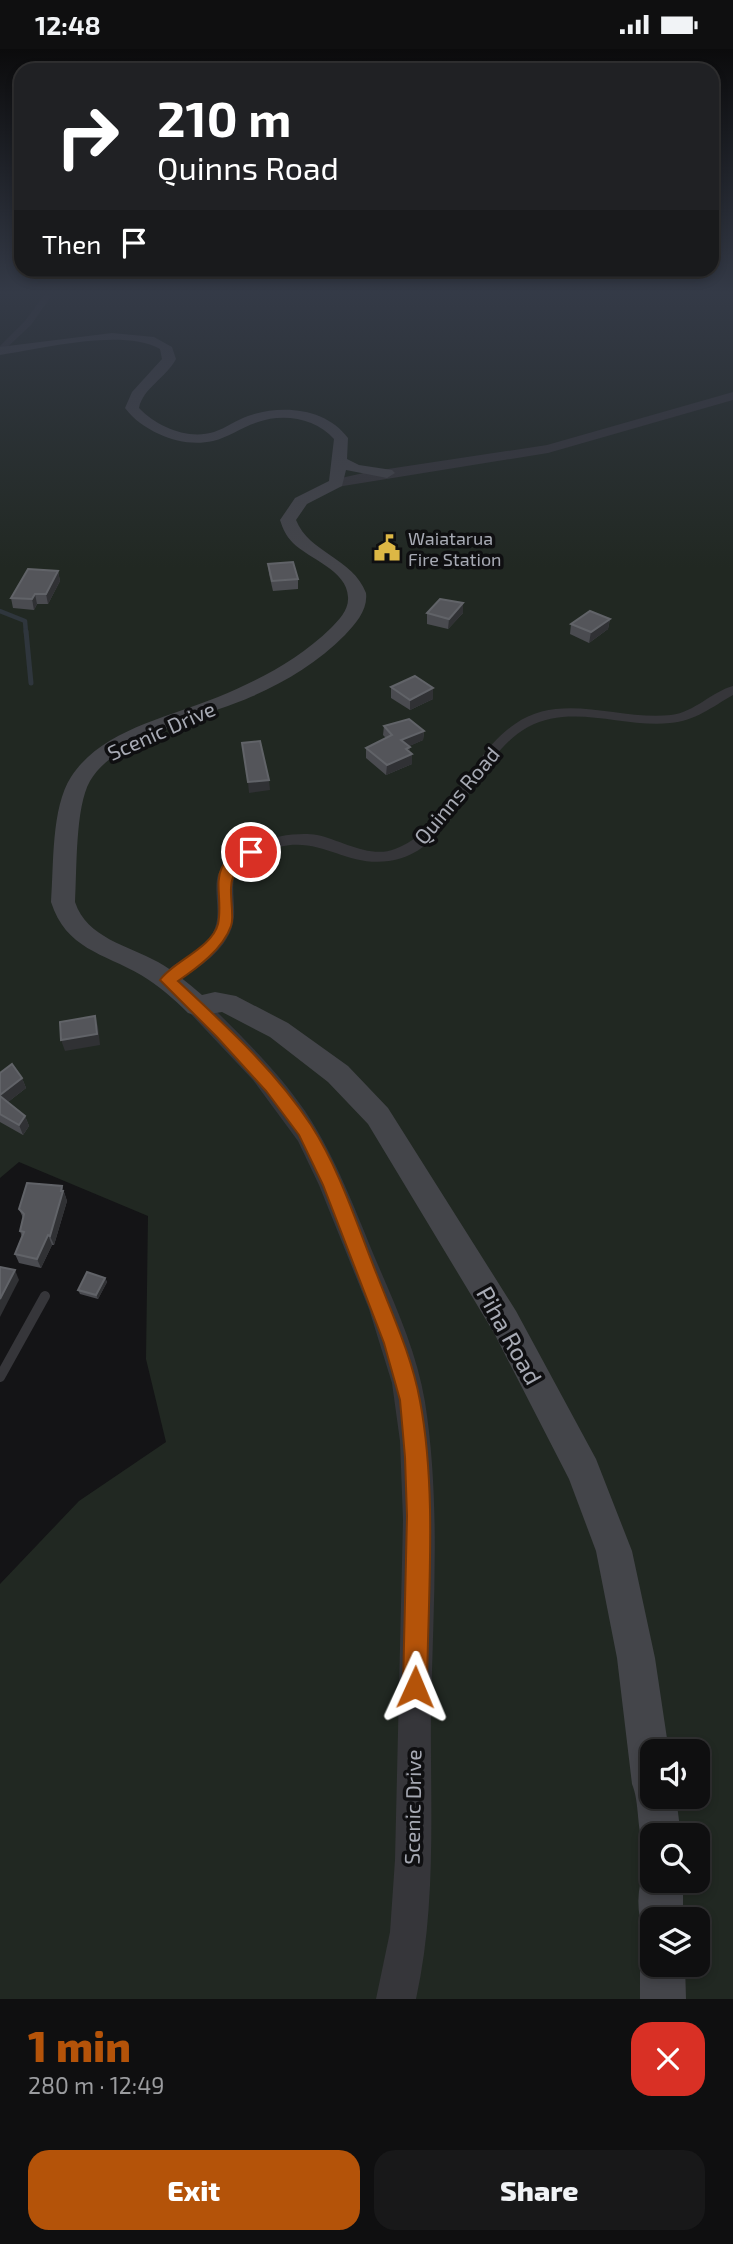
<!DOCTYPE html>
<html lang="en">
<head>
<meta charset="utf-8">
<style>
  :root { --surface:#0f0f10; --page:#181819; --text:#f1f3f6; --muted:#9b9c9f; --line:#2f2f30; --accent:#b45309 }
  body { margin:0; font-family:"Exo 2",sans-serif; background:var(--page); color:var(--text); height:100vh; display:flex; flex-direction:column; font-size:26px; white-space:nowrap }
  * { box-sizing:border-box; margin:0 }
  p { font-size:23px; color:var(--muted) }
  .icon { flex:none; width:38px; height:38px; fill:none; stroke:currentColor; stroke-width:2; stroke-linecap:round; stroke-linejoin:round }
  .map { position:relative; height:1950px; overflow:hidden }
  .panel { display:flex; flex-direction:column; background:var(--surface); flex:1 }
  .panel>* { flex:none }
  .hud { position:absolute; left:14px; top:14px; width:705px; height:214px; border-radius:21px; box-shadow:0 4px 10px #0003,0 0 0 2px var(--line); background:#202124; color:#fff; overflow:hidden }
  .controls { position:absolute; left:640px; top:1690px; display:grid; gap:14px }
  .controls a { display:grid; place-items:center; width:70px; height:70px; border-radius:14px; background:var(--surface); box-shadow:0 4px 10px #0003,0 0 0 2px var(--line); font-size:35px }
  .pin { position:absolute; display:grid; place-items:center; width:60px; height:60px; color:#fff; margin:-30px; border:4px solid #fff; border-radius:50%; box-shadow:0 2px 7px #0007 }
  .me { position:absolute; width:77px; margin:-38px; rotate:1deg; stroke-linejoin:round; filter:drop-shadow(0 0 5px #0008) }
  .turn { display:flex; align-items:center; gap:24px; height:147px; padding:0 28px; font-size:32px }
  .turn .icon { width:91px; height:91px; stroke-width:2.5 }
  .turn b { display:block; font-size:49px; line-height:60px }
  .then { display:flex; align-items:center; height:66px; padding:0 28px; background:#0003; gap:14px; font-size:26px }
  .round { display:grid; place-items:center; flex:none; width:74px; height:74px; border-radius:21px; background:var(--page) }
  .summary { display:flex; align-items:center; justify-content:space-between; height:119px; padding:0 28px }
  h1 { font-size:42px; font-weight:800; line-height:52px; color:var(--accent) }
  .button { display:flex; gap:14px; margin-top:auto; padding:14px 28px }
  .button a { flex:1; height:80px; border-radius:21px; background:var(--accent); color:#fff; font-size:28px; font-weight:800; line-height:80px; text-align:center }
  .button a+a { background:var(--page); color:var(--text) }
  .status { display:flex; justify-content:space-between; align-items:center; height:49px; padding:0 35px; background:var(--surface); direction:ltr }
  .status svg { height:19px; fill:currentColor }
  .map>svg:first-child { display:block }
  .green { fill:#212822; fill-rule:evenodd }
  .lines { fill:none; stroke-linecap:round; stroke-linejoin:round }
  .stream-far1 { stroke:#2f363d; stroke-width:4.5 }
  .stream { stroke:#2f363d; stroke-width:5 }
  .service { stroke:#36363a; stroke-width:10 }
  .minor { fill:#36363a; fill-rule:evenodd }
  .tertiary { fill:#36363a; fill-rule:evenodd }
  .secondary { fill:#44454a; fill-rule:evenodd }
  .wall { fill:#4a4b50 }
  .shaded-wall { fill:#303134 }
  .building { fill:#54555a; stroke:#616368; stroke-width:2 }
  .route { fill:#b45309; stroke:#753606; stroke-width:2 }
  .labels { text-anchor:middle; dominant-baseline:central; stroke-width:7; stroke-linejoin:round; paint-order:stroke }
  .far-poi-label { font-size:18px; fill:#a7aab4; stroke:#0f0f11; text-anchor:start }
  .street-label { font-size:21px; fill:#a7aab4; stroke:#0f0f11 }
  .near-street-label { font-size:24px; fill:#a7aab4; stroke:#0f0f11 }
</style>
</head>
<body>
<div class="status"><b>12:48</b><svg viewBox="0 0 49 12"><path d="M0 12V9h3v3zM5 12V6h3v6zM10 12V3h3v9zM15 12V0h3v12zM26 1h20v11H26zM47 4h2v5h-2z"/></svg></div>
<div class="map">
<svg width="733" height="1950" viewBox="0 0 733 1950">
  <rect width="100%" height="100%" fill="#141416"/>
  <path class="green" d="M 0,246 L 733,246 L 733,1950 L 0,1950 L 0,1535 L 79,1452 L 166,1393 L 146,1310 L 148,1167 L 19,1113 L 0,1129 ZM 653,1703 L 698,1703 L 698,1748 L 653,1748 ZM 653,1787 L 698,1787 L 698,1832 L 653,1832 ZM 653,1871 L 698,1871 L 698,1916 L 653,1916 Z"/>
  <g class="lines">
    <path class="stream-far1" d="M 0,562 L 25,572 L 26,584"/>
    <path class="stream" d="M 26,582 L 31,634"/>
    <path class="service" d="M 0,1328 L 45,1247"/>
    <g class="minor">
      <path d="M 44,246 L 52,246 L 31,276 L 0,305 L 0,297 L 25,272 Z"/>
      <path d="M 733,637 L 733,646 C 712,658 695,672 670,674 C 624,679 572,654 528,678 C 474,707 456,803 389,812 C 340,819 315,778 260,805 C 250,809 241,815 235,824 C 231,839 235,853 234,868 C 231,900 197,920 173,935 L 167,937 L 159,931 C 169,914 198,906 211,887 C 223,869 214,849 217,830 C 224,795 288,781 317,786 C 341,791 370,810 395,800 C 446,782 469,706 515,675 C 561,642 620,672 671,666 C 695,663 711,643 733,637 Z"/>
    </g>
    <g class="tertiary">
      <path d="M 733,343 L 733,351 L 548,404 L 337,438 L 330,434 L 332,431 L 368,423 L 547,396 Z"/>
      <path d="M 197,949 L 205,951 C 240,986 277,1021 305,1062 C 337,1110 356,1164 378,1216 C 397,1260 417,1305 425,1353 C 441,1455 433,1559 431,1662 C 430,1759 437,1855 416,1950 L 376,1950 L 390,1883 L 395,1811 L 403,1471 L 400,1392 L 392,1334 L 369,1260 L 319,1136 L 298,1092 L 253,1031 L 189,963 L 186,957 L 189,951 Z"/>
    </g>
    <g class="secondary">
      <path d="M 112,284 L 154,288 L 172,298 L 176,310 C 166,329 143,339 139,359 C 157,378 188,391 214,383 C 226,379 236,371 248,367 C 282,355 326,359 348,389 L 347,410 L 359,416 L 392,421 L 395,424 L 387,429 L 346,421 L 342,437 L 307,455 L 296,471 C 309,504 353,509 366,544 C 368,561 356,574 345,586 C 318,613 287,632 253,647 C 206,668 116,687 90,732 C 75,758 77,822 75,853 C 87,889 127,896 158,913 C 174,922 188,934 202,946 L 215,943 L 236,947 L 288,974 L 348,1017 L 388,1059 L 516,1262 L 596,1410 L 632,1502 L 655,1609 L 669,1703 L 653,1703 L 653,1748 L 676,1748 L 681,1787 L 653,1787 L 653,1805 L 645,1802 C 636,1780 640,1754 632,1735 L 617,1609 L 596,1502 L 569,1430 L 494,1284 L 368,1075 L 328,1033 L 270,988 L 222,963 L 197,967 L 188,964 C 174,950 158,936 141,926 C 103,904 66,900 51,853 C 54,816 51,759 71,728 C 101,681 169,668 218,648 C 259,631 298,611 331,579 C 339,571 349,561 348,548 C 347,521 309,510 293,494 C 286,487 283,480 280,471 L 295,449 L 329,432 L 334,390 C 316,369 283,364 258,373 C 242,378 229,388 213,392 C 195,396 176,393 159,385 C 146,379 134,371 125,359 L 132,343 L 162,310 L 160,300 C 121,279 43,300 0,306 L 0,298 Z"/>
      <path d="M 653,1814 L 653,1832 L 683,1832 L 683,1871 L 653,1871 L 653,1890 L 645,1887 C 636,1864 636,1839 646,1817 Z"/>
      <path d="M 653,1897 L 653,1916 L 685,1916 L 686,1950 L 640,1950 L 640,1916 L 646,1900 Z"/>
    </g>
  </g>
  <g class="wall">
    <path d="M 268,515 L 298,530 L 298,540 L 273,542 L 269,525 Z"/>
    <path d="M 58,522 L 60,532 L 48,555 L 37,555 L 34,561 L 13,559 L 11,549 Z"/>
    <path d="M 427,564 L 463,564 L 448,580 L 427,575 Z"/>
    <path d="M 610,570 L 608,580 L 589,594 L 570,585 L 571,575 Z"/>
    <path d="M 391,638 L 433,639 L 433,650 L 410,661 L 391,649 Z"/>
    <path d="M 384,677 L 424,682 L 423,691 L 409,697 L 410,704 L 412,705 L 412,715 L 386,726 L 366,709 L 366,699 L 386,689 L 383,686 Z"/>
    <path d="M 0,1024 L 22,1029 L 26,1039 L 8,1053 L 25,1067 L 29,1077 L 23,1086 L 0,1073 Z"/>
    <path d="M 62,1137 L 67,1152 L 54,1196 L 52,1196 L 41,1219 L 19,1214 L 15,1205 L 22,1188 L 20,1182 L 23,1169 L 19,1160 Z"/>
    <path d="M 105,1229 L 107,1233 L 98,1250 L 80,1245 L 78,1241 Z"/>
  </g>
  <g class="shaded-wall">
    <path d="M 58,522 L 60,532 L 48,555 L 46,545 Z"/>
    <path d="M 35,545 L 37,555 L 34,561 L 32,550 Z"/>
    <path d="M 463,554 L 463,564 L 448,580 L 449,570 Z"/>
    <path d="M 610,570 L 608,580 L 589,594 L 591,583 Z"/>
    <path d="M 433,639 L 433,650 L 410,661 L 410,651 Z"/>
    <path d="M 424,682 L 423,691 L 401,701 L 401,691 Z"/>
    <path d="M 410,698 L 410,706 L 412,705 L 412,715 L 386,726 L 387,716 L 406,700 Z"/>
    <path d="M 269,731 L 270,741 L 249,744 L 248,733 Z"/>
    <path d="M 95,967 L 98,977 L 100,996 L 65,1002 L 61,991 Z"/>
    <path d="M 22,1029 L 26,1039 L 3,1057 L 0,1046 Z"/>
    <path d="M 25,1067 L 29,1077 L 23,1086 L 19,1076 Z"/>
    <path d="M 62,1137 L 67,1152 L 54,1196 L 50,1187 Z"/>
    <path d="M 48,1186 L 52,1196 L 41,1219 L 37,1210 Z"/>
    <path d="M 15,1221 L 19,1231 L 0,1268 L 0,1250 Z"/>
    <path d="M 105,1229 L 107,1233 L 98,1250 L 96,1246 Z"/>
  </g>
  <g class="building">
    <path d="M 293,513 L 298,530 L 272,532 L 268,515 Z"/>
    <path d="M 28,520 L 58,522 L 46,545 L 35,545 L 32,550 L 11,549 Z"/>
    <path d="M 440,550 L 463,554 L 449,570 L 427,564 Z"/>
    <path d="M 590,562 L 610,570 L 591,583 L 571,575 Z"/>
    <path d="M 415,627 L 433,639 L 410,651 L 391,638 Z"/>
    <path d="M 409,670 L 424,682 L 401,691 L 410,698 L 406,700 L 412,705 L 387,716 L 366,699 L 392,686 L 384,677 Z"/>
    <path d="M 260,692 L 269,731 L 248,733 L 242,694 Z"/>
    <path d="M 95,967 L 97,985 L 61,991 L 60,973 Z"/>
    <path d="M 12,1015 L 22,1029 L 0,1046 L 0,1024 Z"/>
    <path d="M 0,1047 L 25,1067 L 19,1076 L 0,1065 Z"/>
    <path d="M 27,1134 L 62,1137 L 61,1142 L 63,1142 L 50,1187 L 48,1186 L 37,1210 L 15,1205 L 24,1183 L 20,1182 L 24,1165 L 19,1160 Z"/>
    <path d="M 0,1218 L 15,1221 L 0,1250 Z"/>
    <path d="M 87,1223 L 105,1229 L 96,1246 L 78,1241 Z"/>
  </g>
  <linearGradient id="sky" x2="0" y2="1"><stop stop-color="#0b0b0c"/><stop offset="0.47" stop-color="#343a47"/><stop offset="1" stop-color="#343a47" stop-opacity="0"/></linearGradient>
  <rect width="733" height="519" fill="url(#sky)"/>
  <path class="route" d="M 251,799 L 255,800 L 255,806 C 228,825 230,830 232,861 C 232,867 233,872 231,877 C 223,900 197,919 178,932 C 225,976 275,1021 311,1076 C 340,1121 357,1176 377,1226 C 393,1267 412,1308 420,1352 C 437,1441 428,1547 427,1638 L 423,1646 L 415,1650 L 406,1646 L 403,1638 L 407,1467 L 405,1408 L 400,1351 L 384,1294 L 323,1136 L 299,1086 L 266,1042 L 217,988 L 160,931 C 172,913 212,899 218,875 C 225,843 202,813 251,799 Z"/>
  <defs>
    <g id="civic-bare" transform="scale(2.1)"><path d="M-.6-6.5H3V-4.5H.6V-3L4-1V1h2V6H-6V1h2V-1L-.6-3ZM-1.2 2.5V6h2.4V2.5Z" fill="#ddb745" stroke="#0f0f11" stroke-width="2.5" paint-order="stroke"/></g>
  </defs>
  <g fill-rule="evenodd">
    <use href="#civic-bare" x="387" y="499"/>
  </g>
  <g class="labels">
    <g class="far-poi-label">
      <text x="408" y="489">Waiatarua<tspan x="408" dy="21">Fire Station</tspan></text>
    </g>
    <g class="street-label">
      <text transform="translate(161 681) rotate(-24)">Scenic Drive</text>
      <text transform="translate(456 746) rotate(-50)">Quinns Road</text>
      <text transform="translate(412 1758) rotate(-89)">Scenic Drive</text>
    </g>
    <g class="near-street-label">
      <text transform="translate(510 1286) rotate(61)">Piha Road</text>
    </g>
  </g>
</svg>
<div class="controls">
<a><svg class="icon" aria-label="sound" viewBox="0 0 24 24"><path d="M4 9h4l5-4v14l-5-4H4zM17 9q2 3 0 6"/></svg></a>
<a><svg class="icon" aria-label="search" viewBox="0 0 24 24"><circle cx="10" cy="10" r="6"/><path d="M15 15l6 6"/></svg></a>
<a><svg class="icon" aria-label="layers" viewBox="0 0 24 24"><path d="M12 4l9 5-9 5-9-5zM3 14l9 5 9-5"/></svg></a>
</div>
<div class="pin" style="left:251px;top:803px;background:#d93025"><svg class="icon" aria-label="arrive" viewBox="0 0 24 24"><path d="M6 21V4h12l-3 4 3 4H6"/></svg></div>
<svg class="me" style="left:415px;top:1638px" viewBox="-20 -20 40 40"><path d="M0-17L14 15 0 8-14 15z" fill="#b45309" stroke="#fff" stroke-width="4"/></svg>
<div class="hud">
<div class="turn"><svg class="icon" aria-label="right" viewBox="0 0 24 24"><path d="M7 20v-9h11M14 6l5 5-5 5"/></svg><div><b>210 m</b>Quinns Road</div></div>
<div class="then">Then<svg class="icon" aria-label="arrive" viewBox="0 0 24 24"><path d="M6 21V4h12l-3 4 3 4H6"/></svg></div>
</div>
</div>
<section class="panel">
<div class="summary"><div><h1>1 min</h1><p>280 m · 12:49</p></div><a class="round" style="background:#d93025;color:#fff"><svg class="icon" aria-label="close" viewBox="0 0 24 24"><path d="M6 6l12 12M18 6L6 18"/></svg></a></div>
<div class="button"><a>Exit</a><a>Share</a></div>
</section>
</body>
</html>
